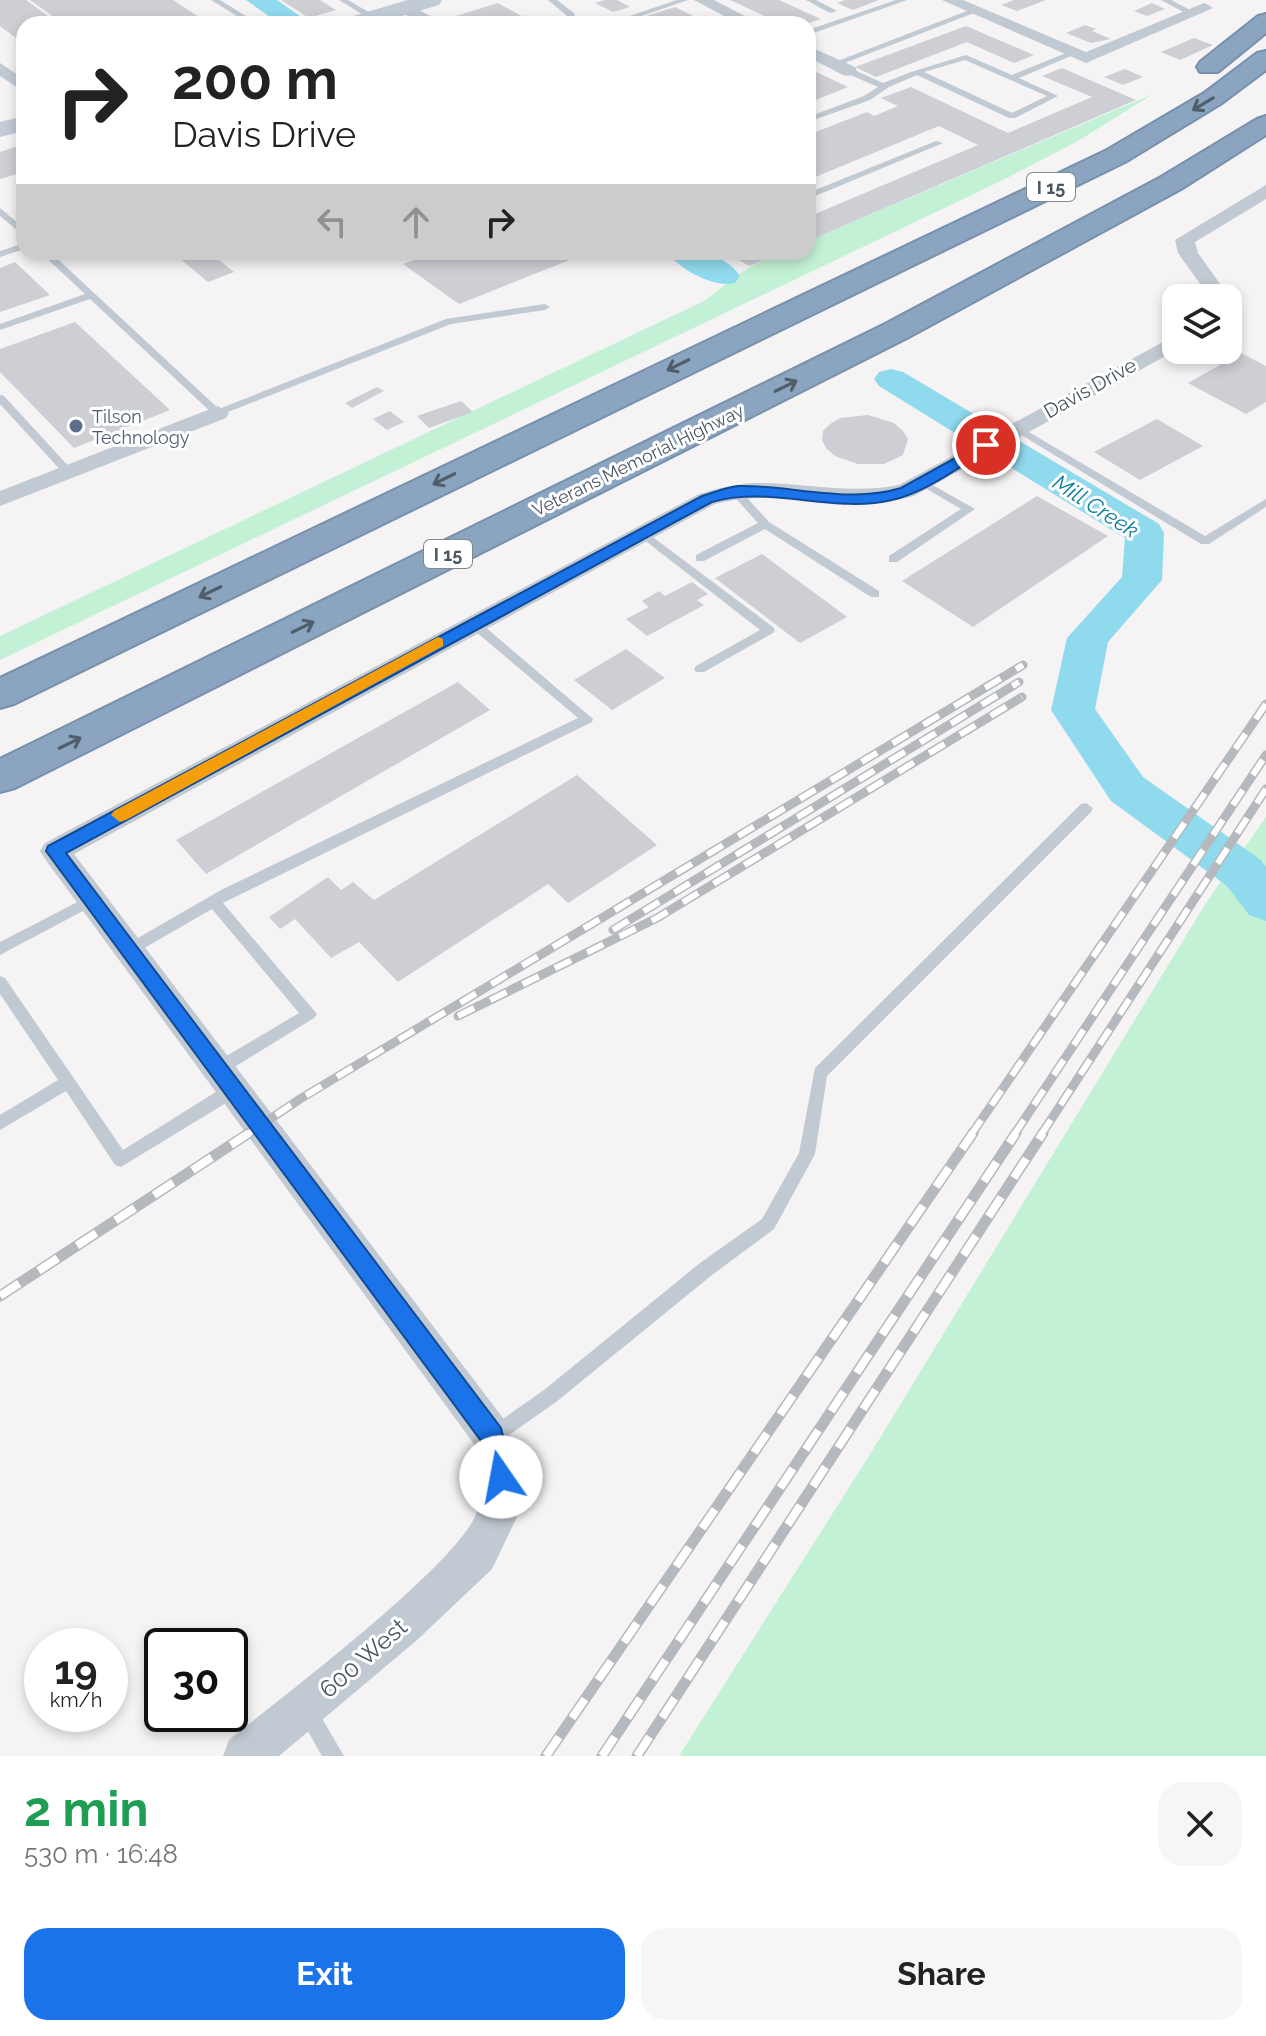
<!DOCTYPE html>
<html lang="en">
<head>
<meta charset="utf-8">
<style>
  :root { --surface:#fff; --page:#f6f6f6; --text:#222; --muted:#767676; --accent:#1a73e8 }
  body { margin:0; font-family:Raleway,sans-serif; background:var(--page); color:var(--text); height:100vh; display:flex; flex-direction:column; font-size:30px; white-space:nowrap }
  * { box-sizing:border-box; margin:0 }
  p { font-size:26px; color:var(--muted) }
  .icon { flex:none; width:44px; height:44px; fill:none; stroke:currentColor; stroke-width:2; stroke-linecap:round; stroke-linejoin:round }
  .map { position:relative; height:1756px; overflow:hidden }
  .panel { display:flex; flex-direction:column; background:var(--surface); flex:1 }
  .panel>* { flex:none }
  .guide { position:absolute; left:16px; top:16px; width:800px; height:244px; border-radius:24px; box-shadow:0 4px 12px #0003; background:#fff; color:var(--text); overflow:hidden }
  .tools { position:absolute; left:1162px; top:284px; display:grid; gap:16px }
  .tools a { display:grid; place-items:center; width:80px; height:80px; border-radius:16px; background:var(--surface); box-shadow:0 4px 12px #0003; font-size:40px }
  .speed { position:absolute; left:24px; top:1628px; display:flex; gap:16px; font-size:40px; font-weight:700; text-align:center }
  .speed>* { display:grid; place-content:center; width:104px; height:104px; border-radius:50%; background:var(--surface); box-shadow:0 4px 12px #0003; line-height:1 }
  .speed small { font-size:20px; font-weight:400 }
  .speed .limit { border:4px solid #111; border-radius:12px; background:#fff; color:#111 }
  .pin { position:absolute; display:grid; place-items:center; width:68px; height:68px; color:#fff; margin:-34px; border:4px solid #fff; border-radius:50%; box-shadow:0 2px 8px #0007 }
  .me { position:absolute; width:88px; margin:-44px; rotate:348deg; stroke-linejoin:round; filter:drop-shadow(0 0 6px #0008) }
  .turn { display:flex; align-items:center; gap:28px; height:168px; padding:0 24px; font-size:36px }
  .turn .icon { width:104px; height:104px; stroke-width:2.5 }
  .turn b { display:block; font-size:56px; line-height:68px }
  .lanes { display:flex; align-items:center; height:76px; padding:0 24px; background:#0003; justify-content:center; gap:40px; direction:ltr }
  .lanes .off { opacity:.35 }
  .round { display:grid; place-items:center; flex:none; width:84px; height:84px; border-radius:24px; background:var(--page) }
  .overview { display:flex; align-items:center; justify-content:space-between; height:136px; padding:0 24px }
  h1 { font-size:48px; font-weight:700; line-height:60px; color:#1e9e55 }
  .cta { display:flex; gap:16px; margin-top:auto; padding:16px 24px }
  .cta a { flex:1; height:92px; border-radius:24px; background:var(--accent); color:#fff; font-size:32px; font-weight:700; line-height:92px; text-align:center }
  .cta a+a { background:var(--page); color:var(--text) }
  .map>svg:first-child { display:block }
  .green { fill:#c3f1d5 }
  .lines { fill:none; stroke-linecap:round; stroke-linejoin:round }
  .river { fill:#90daee; fill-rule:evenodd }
  .building { fill:#cdcfd5 }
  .highway-casing { stroke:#7690ad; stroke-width:4 }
  .lane { fill:#c1cad2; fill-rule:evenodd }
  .street { fill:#c1cad2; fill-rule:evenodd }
  .secondary { fill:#c1cbd6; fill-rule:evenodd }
  .highway { fill:#8ba5c1; fill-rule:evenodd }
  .rail-far1-casing { stroke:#b5b8bd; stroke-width:9 }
  .rail-casing { stroke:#b5b8bd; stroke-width:11 }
  .rail-far1 { stroke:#fff; stroke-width:6; stroke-dasharray:18; stroke-linecap:butt }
  .rail { stroke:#fff; stroke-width:8; stroke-dasharray:23; stroke-linecap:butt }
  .oneway { stroke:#505e6b }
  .route { fill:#1a73e8; stroke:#114b97; stroke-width:2 }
  .slow { fill:#f59e0b }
  .service-dot { fill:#5c6f8a; stroke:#fff; stroke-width:3 }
  .labels { text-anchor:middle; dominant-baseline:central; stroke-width:6; stroke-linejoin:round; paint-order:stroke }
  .shield { fill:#fff; stroke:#808990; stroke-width:2 }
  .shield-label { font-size:18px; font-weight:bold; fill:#4a5661 }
  .far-service-label { font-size:18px; fill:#4e5e75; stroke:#fff; text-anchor:start }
  .far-street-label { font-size:18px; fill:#4a5661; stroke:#fff }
  .street-label { font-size:20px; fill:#4a5661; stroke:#fff }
  .water-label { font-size:22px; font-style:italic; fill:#0c7c9b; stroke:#fff }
  .near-street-label { font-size:24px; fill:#4a5661; stroke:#fff }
</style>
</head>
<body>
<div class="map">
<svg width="1266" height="1756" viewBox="0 0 1266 1756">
  <rect width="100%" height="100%" fill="#f5f3f3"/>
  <g class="green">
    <path d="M 1153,94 L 1078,141 L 1007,178 L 0,660 L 0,636 L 704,301 C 740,274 761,252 808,252 L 808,241 Z"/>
    <path d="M 1266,817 L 1266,1756 L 679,1756 L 869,1456 L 1206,903 Z"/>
  </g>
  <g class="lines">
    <g class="river">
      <path d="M 246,0 L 277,0 L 311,24 L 280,24 Z"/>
      <path d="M 667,252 C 694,252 723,251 740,276 L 735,283 C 714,288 680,270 667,252 Z"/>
      <path d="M 891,369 L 903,372 L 1159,524 L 1164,533 L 1162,580 L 1108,642 L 1095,709 L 1143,777 L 1261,860 L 1266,867 L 1266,921 L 1249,915 L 1227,886 L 1111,801 L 1051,710 L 1067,638 L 1122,577 L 1125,538 L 879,386 L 874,379 L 879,372 Z"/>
    </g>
  </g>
  <g class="building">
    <path d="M 0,0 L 26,0 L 59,24 L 24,24 L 24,44 L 0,26 Z"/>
    <path d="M 30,0 L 173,0 L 202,19 L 196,20 L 201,24 L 64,24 Z"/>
    <path d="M 281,0 L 320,0 L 336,10 L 309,18 Z"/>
    <path d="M 605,0 L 617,0 L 630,7 L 613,12 L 595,3 Z"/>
    <path d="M 730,0 L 779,0 L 821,19 L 806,24 L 782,24 Z"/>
    <path d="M 845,0 L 879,0 L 853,10 L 837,3 Z"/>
    <path d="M 1014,0 L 1046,0 L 1017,11 L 1001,5 Z"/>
    <path d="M 498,3 L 536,24 L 471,24 L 456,16 Z"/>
    <path d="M 1152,3 L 1165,9 L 1147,16 L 1134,11 Z"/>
    <path d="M 675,7 L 710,24 L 625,24 L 625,23 Z"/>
    <path d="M 1085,25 L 1096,29 L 1092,31 L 1111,39 L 1091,43 L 1066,33 Z"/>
    <path d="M 966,26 L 1034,55 L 1014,63 L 967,42 L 876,77 L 855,67 Z"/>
    <path d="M 1194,38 L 1213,45 L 1180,60 L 1161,52 Z"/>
    <path d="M 808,68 L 848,87 L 808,103 Z"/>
    <path d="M 1062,68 L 1136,100 L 808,241 L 808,217 L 978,145 L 939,126 L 808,180 L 808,135 L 867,112 L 874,116 L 898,106 L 881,98 L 911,87 L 1008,133 L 1092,97 L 1042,76 Z"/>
    <path d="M 1125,69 L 1143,77 L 1123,85 L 1104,77 Z"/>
    <path d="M 24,144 L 24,172 L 0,179 L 0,152 Z"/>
    <path d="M 172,252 L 209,252 L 234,272 L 208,282 Z"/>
    <path d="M 435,252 L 590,252 L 459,304 L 403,264 Z"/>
    <path d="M 726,252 L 782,252 L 749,266 Z"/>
    <path d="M 15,262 L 50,295 L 0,312 L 0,268 Z"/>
    <path d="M 75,322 L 170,410 L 74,448 L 0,372 L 0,349 Z"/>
    <path d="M 1241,353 L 1266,366 L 1266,402 L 1246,414 L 1188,383 Z"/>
    <path d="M 377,387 L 384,391 L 352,408 L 345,403 Z"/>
    <path d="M 461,401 L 473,412 L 429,428 L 417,416 Z"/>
    <path d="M 390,411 L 404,422 L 387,430 L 373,419 Z"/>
    <path d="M 868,415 L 894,423 L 903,431 L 908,439 L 903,455 L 884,464 L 858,464 L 835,456 L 826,448 L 822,440 L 823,431 L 830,424 L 840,418 Z"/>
    <path d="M 1157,419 L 1203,446 L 1140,480 L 1094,452 Z"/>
    <path d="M 1037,496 L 1108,536 L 973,627 L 902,581 Z"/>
    <path d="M 762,554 L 847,617 L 800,643 L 715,578 Z"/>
    <path d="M 692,582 L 708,594 L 697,600 L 704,605 L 647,636 L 626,619 L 649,607 L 642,601 L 659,591 L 665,596 Z"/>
    <path d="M 626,649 L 665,678 L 612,710 L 574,680 Z"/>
    <path d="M 458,682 L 490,710 L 206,874 L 176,840 Z"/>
    <path d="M 577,775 L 657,845 L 568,903 L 548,884 L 398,982 L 359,942 L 331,958 L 295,919 L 280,929 L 269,917 L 328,877 L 341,890 L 353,882 L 374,900 Z"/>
  </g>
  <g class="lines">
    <g class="highway-casing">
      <g id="highway">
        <path d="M 1266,14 L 1266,33 L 1218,72 L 1200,72 L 1197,67 L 1200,62 L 1258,16 Z"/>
        <path d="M 1266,51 L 1266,70 L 1222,103 L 1125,162 L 14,704 L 0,708 L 0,678 L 1107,150 L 1204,93 L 1257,53 Z"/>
        <path d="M 1266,116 L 1266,135 L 1181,189 L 907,338 L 15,788 L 0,792 L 0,759 L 885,324 L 1161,177 L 1257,119 Z"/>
      </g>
    </g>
    <g class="lane">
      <path d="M 211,0 L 220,0 L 259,24 L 250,24 Z"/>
      <path d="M 339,0 L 348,0 L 377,17 L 370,19 Z"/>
      <path d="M 548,0 L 557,0 L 574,13 L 576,24 L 568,24 L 567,16 Z"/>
      <path d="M 677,0 L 688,0 L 618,24 L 606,24 Z"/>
      <path d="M 806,0 L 816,0 L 837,11 L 830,13 Z"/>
      <path d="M 896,0 L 907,0 L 808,35 L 808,30 Z"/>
      <path d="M 1161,0 L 1171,0 L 1196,13 L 1189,15 Z"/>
      <path d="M 972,9 L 979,11 L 837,66 L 830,64 Z"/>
      <path d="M 1071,51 L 1078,53 L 1019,78 L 1058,96 L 1015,118 L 1009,118 L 917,75 L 889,87 L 870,100 L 808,122 L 808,117 L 864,96 L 878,87 L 846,73 L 846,69 L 852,69 L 883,83 L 911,72 L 966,55 L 1012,75 ZM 965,60 L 1047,96 L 1012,113 L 924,72 Z"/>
      <path d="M 936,141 L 943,143 L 808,199 L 808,193 Z"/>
      <path d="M 0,208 L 24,228 L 24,236 L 0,216 Z"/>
      <path d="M 24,243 L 24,249 L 0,257 L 0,251 Z"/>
      <path d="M 40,252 L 50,252 L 219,409 L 446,319 L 545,304 L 550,307 L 545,310 L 451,324 L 218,416 L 214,415 L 90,299 L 0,330 L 0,324 L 85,294 Z"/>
      <path d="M 0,395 L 4,396 L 72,470 L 72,474 L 64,474 L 0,404 Z"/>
      <path d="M 1017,425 L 1205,536 L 1266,499 L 1266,507 L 1209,544 L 1201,544 L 1013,430 L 1013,426 Z"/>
      <path d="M 922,479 L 975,509 L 897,562 L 889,562 L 889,556 L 961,509 L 918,484 L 918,480 Z"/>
      <path d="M 735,488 L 739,489 L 769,522 L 879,591 L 879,597 L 871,597 L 765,529 L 704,561 L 696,561 L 696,555 L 758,523 L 729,491 Z"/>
      <path d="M 642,529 L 773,627 L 775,630 L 773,633 L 704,672 L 696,672 L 694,669 L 696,666 L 760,630 L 638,535 L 636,533 Z"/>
      <path d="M 473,619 L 477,620 L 593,719 L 592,722 L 223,903 L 317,1014 L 314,1018 L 223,1074 L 218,1076 L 213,1074 L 210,1069 L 213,1064 L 299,1013 L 212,909 L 134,954 L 124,954 L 122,950 L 124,946 L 221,890 L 578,718 L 469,626 L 467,623 L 469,620 Z"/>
      <path d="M 1086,803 L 1093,808 L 1091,812 L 827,1076 L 815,1154 L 774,1229 L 712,1275 L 556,1402 L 499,1442 L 493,1445 L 487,1442 L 484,1436 L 487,1430 L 544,1390 L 700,1263 L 762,1219 L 799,1153 L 815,1068 L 1081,804 Z"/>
      <path d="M 91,895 L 96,896 L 98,900 L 96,904 L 0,955 L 0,942 Z"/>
      <path d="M 0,976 L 5,978 L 123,1150 L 227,1085 L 233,1083 L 239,1085 L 241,1090 L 239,1095 L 121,1167 L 115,1165 L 66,1091 L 0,1130 L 0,1115 L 58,1080 L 0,994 Z"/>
      <path d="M 307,1702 L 314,1705 L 344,1756 L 322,1756 L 297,1712 L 300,1705 Z"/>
    </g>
    <g class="street">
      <path d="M 694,0 L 714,0 L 760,24 L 739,24 Z"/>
      <path d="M 942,0 L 963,0 L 1086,52 L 1199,5 L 1205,3 L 1213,8 L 1086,63 Z"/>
      <path d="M 405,3 L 440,21 L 442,24 L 422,24 L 399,11 L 399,5 Z"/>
      <path d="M 808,46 L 855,67 L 857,71 L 849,76 L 843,75 L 808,57 Z"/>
      <path d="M 0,63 L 24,79 L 24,92 L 0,76 Z"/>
      <path d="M 1266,185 L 1266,199 L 1195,242 L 1198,253 L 1230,298 L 1228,301 L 1228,298 L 1210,298 L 1178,253 L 1175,240 Z"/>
      <path d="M 1176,335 L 1176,350 L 914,496 C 844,514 780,486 715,504 L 74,854 L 506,1422 L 521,1477 L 517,1517 L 492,1569 L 416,1641 L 279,1756 L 223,1756 L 229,1740 C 277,1701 464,1560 477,1511 C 484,1489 479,1467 474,1444 L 45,859 L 40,851 L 45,843 L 699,494 C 717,489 735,484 754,483 C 803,482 850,495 899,485 Z"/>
      <path d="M 218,406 L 229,413 L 226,418 L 0,506 L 0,491 Z"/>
    </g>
    <g class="secondary">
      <path d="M 408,0 L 442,0 L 439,5 L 375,24 L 340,24 L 343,19 Z"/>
      <path d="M 24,116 L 24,131 L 0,137 L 0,122 Z"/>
    </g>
    <use href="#highway" class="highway"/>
    <g class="rail-far1-casing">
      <g id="rail-far1">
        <path d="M 613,930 L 1019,682"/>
        <path d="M 458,1016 L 657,918 L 1022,697"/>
        <path d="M 246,1135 L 300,1099 L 1023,665"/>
        <path d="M 971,1135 L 1266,704"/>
        <path d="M 1014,1135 L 1266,755"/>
        <path d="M 1041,1135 L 1266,789"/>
      </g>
    </g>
    <g class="rail-casing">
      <g id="rail">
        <path d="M 0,1296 L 249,1133"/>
        <path d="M 546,1756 L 973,1133"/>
        <path d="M 602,1756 L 1016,1133"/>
        <path d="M 637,1756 L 1043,1133"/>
      </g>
    </g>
    <use href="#rail-far1" class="rail-far1"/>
    <use href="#rail" class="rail"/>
  </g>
  <defs><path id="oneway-shaft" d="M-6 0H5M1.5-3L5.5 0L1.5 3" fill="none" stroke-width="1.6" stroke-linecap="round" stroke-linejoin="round" transform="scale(2)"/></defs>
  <g class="oneway">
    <use href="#oneway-shaft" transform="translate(1203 104) rotate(149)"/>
    <use href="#oneway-shaft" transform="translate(678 365) rotate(154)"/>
    <use href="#oneway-shaft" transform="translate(786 386) rotate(-26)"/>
    <use href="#oneway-shaft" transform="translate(444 479) rotate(154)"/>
    <use href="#oneway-shaft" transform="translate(210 592) rotate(154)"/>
    <use href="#oneway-shaft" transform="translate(303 627) rotate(-26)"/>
    <use href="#oneway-shaft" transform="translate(70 743) rotate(-26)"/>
  </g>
  <path class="route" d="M 986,441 L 993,445 L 991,448 C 960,466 927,492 892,500 C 833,514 770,485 712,502 L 66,853 L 501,1428 L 513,1477 L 509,1485 L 501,1489 L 492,1485 L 481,1441 L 46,851 L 48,846 L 702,496 C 713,493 726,487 738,486 C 791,485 849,504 901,488 Z"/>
  <path class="slow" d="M 438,637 L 443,639 L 443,646 L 126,820 L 120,822 L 111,815 L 114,811 Z"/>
  <circle class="service-dot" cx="76" cy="426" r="8"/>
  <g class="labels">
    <g class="shield">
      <rect x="1027" y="173" width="48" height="28" rx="6"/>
      <rect x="424" y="540" width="48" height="28" rx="6"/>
    </g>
    <g class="shield-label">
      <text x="1051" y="187">I 15</text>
      <text x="448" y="554">I 15</text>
    </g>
    <g class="far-service-label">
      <text x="92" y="416">Tilson<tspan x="92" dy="21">Technology</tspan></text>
    </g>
    <g class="far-street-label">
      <text transform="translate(638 460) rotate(-26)">Veterans Memorial Highway</text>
    </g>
    <g class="street-label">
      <text transform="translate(1090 388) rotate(-29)">Davis Drive</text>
    </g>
    <g class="water-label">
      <text transform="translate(1096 506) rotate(33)">Mill Creek</text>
    </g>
    <g class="near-street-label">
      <text transform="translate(363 1658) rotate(-41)">600 West</text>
    </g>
  </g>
</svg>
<div class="tools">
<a><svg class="icon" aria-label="layers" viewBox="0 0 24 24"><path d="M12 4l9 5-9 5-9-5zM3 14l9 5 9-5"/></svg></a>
</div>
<div class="speed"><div>19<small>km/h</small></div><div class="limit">30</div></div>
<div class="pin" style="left:986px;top:445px;background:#d93025"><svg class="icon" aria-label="arrive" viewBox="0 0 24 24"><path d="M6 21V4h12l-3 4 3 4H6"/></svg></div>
<svg class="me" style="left:501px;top:1477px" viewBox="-20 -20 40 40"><circle r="19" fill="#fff"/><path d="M0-13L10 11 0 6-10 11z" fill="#1a73e8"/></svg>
<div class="guide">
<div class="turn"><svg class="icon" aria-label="right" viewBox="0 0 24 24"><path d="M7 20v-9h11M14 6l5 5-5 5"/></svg><div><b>200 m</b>Davis Drive</div></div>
<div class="lanes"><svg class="icon off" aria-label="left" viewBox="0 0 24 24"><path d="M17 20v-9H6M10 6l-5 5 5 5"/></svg><svg class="icon off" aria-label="ahead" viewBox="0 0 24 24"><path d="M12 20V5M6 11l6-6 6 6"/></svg><svg class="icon" aria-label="right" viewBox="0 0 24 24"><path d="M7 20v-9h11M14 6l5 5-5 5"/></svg></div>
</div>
</div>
<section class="panel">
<div class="overview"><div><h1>2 min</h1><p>530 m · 16:48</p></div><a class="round"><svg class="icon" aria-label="close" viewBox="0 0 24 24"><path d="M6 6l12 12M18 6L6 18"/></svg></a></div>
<div class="cta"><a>Exit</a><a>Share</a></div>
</section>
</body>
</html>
